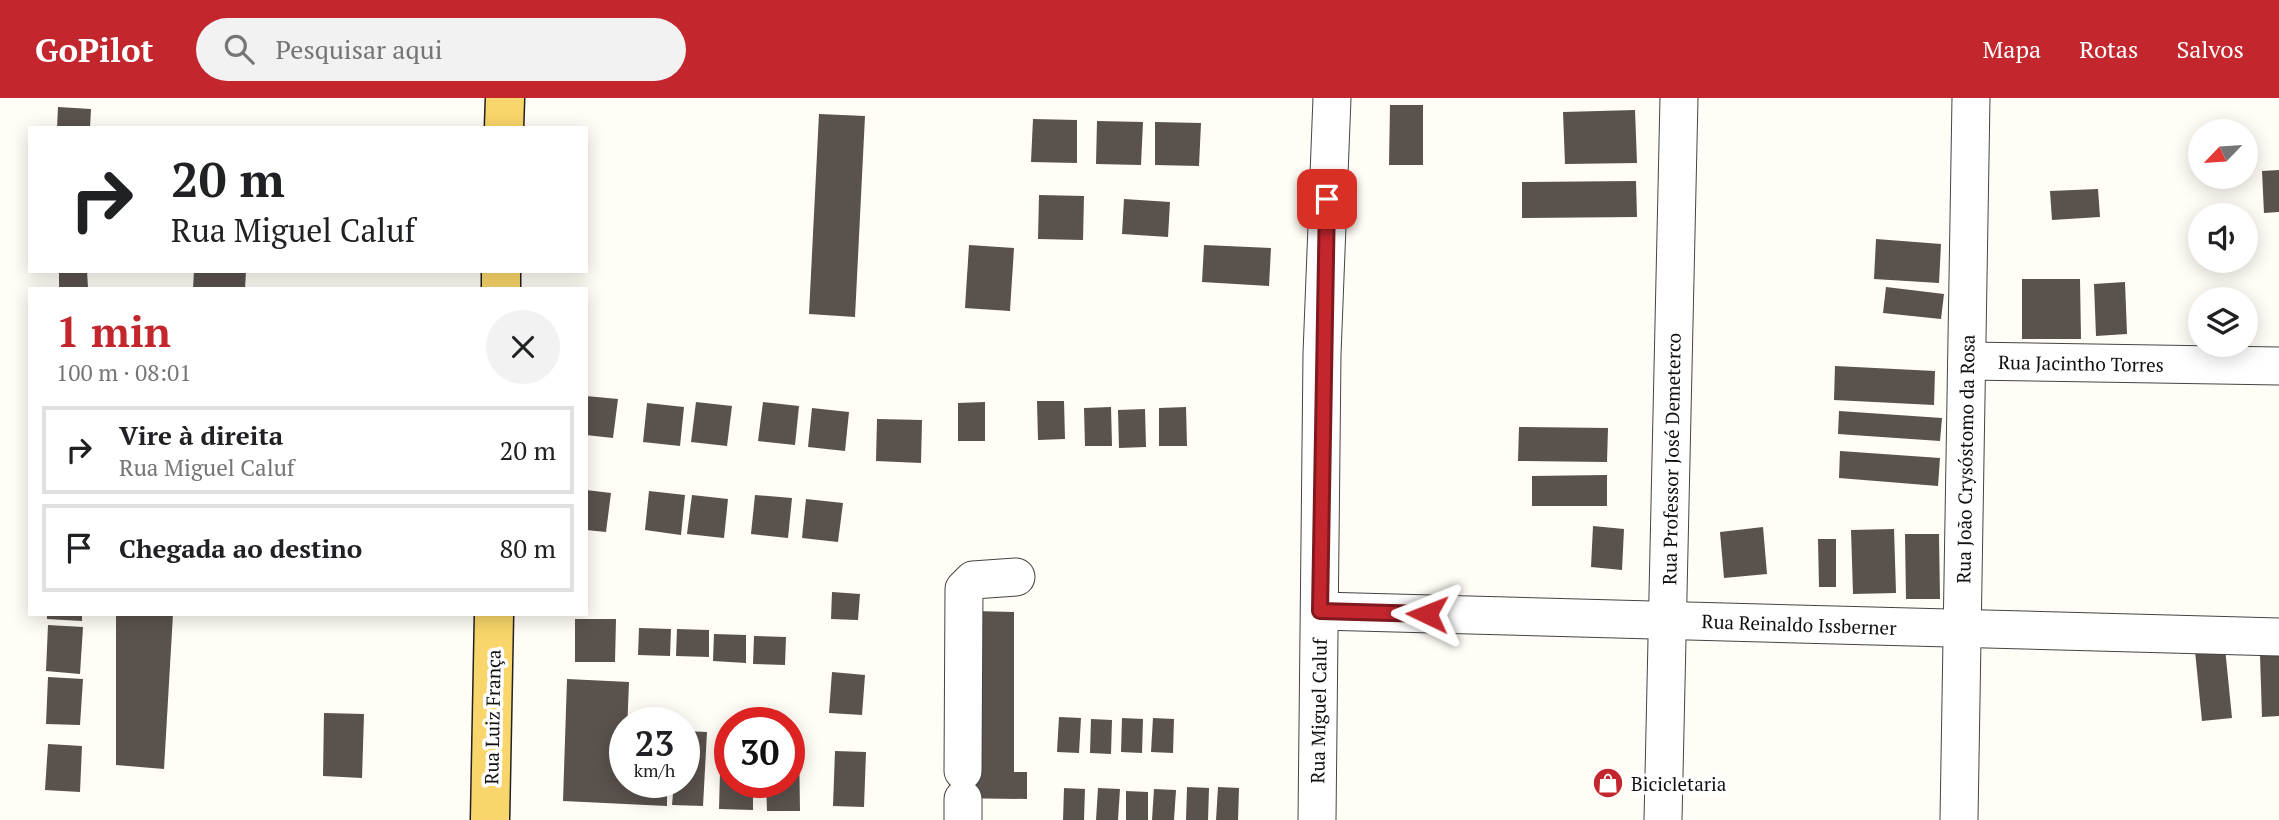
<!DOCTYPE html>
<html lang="pt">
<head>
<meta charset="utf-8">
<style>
  :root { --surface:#fff; --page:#f2f2f2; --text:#202124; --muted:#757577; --line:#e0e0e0; --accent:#c4262e }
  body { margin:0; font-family:"PT Serif",serif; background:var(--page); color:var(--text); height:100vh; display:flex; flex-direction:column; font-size:26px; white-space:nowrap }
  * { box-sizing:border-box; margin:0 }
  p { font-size:23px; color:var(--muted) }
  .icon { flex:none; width:38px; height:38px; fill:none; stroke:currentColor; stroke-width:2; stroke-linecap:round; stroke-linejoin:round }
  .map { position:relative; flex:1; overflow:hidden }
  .sheet { position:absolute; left:28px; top:189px; width:560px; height:329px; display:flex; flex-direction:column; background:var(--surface); border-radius:0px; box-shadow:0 4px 18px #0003 }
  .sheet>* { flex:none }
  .banner { position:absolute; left:28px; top:28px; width:560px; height:147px; border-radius:0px; box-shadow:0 4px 18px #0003; background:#fff; color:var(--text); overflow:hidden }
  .needle { width:46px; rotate:245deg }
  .controls { position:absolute; left:2188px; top:21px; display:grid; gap:14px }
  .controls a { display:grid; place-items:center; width:70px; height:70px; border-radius:50%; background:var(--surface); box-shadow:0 4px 18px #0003; font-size:35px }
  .speed { position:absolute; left:609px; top:609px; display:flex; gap:14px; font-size:35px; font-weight:700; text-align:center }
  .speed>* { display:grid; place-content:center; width:91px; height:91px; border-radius:50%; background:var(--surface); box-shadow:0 4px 18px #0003; line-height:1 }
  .speed small { font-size:18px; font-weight:400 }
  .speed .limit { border:10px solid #d22; background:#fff; color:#111 }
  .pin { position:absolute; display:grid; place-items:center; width:60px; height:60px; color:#fff; margin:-30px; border-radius:14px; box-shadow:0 4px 10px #0006 }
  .me { position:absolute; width:77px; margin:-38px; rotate:272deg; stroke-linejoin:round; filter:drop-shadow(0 0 5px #0008) }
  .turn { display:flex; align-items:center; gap:24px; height:147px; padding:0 28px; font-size:32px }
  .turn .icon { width:91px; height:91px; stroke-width:2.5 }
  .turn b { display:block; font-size:49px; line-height:60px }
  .round { display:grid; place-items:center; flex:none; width:74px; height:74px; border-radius:37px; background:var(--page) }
  .head { display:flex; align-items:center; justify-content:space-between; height:119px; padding:0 28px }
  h1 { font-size:42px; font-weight:800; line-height:52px; color:var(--accent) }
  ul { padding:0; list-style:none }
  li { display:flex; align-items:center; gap:21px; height:88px; margin:0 14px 10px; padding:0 14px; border:4px solid var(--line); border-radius:0px }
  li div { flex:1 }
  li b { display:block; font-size:26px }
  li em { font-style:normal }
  header { display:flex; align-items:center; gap:42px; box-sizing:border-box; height:98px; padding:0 35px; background:var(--accent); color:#fff }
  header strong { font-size:33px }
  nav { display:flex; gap:38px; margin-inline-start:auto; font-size:24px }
  .search { width:490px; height:63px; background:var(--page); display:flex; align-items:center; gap:18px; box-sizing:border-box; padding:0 24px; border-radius:38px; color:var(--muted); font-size:26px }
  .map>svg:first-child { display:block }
  .building { fill:#5a524d }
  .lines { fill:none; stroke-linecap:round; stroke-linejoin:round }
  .minor-casing { stroke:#444; stroke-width:39 }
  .major-casing { stroke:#222; stroke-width:41 }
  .minor { stroke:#fff; stroke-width:37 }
  .major { stroke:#f9d66b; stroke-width:38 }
  .route-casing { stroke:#7f191e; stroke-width:18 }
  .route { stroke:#c4262e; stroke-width:12 }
  .labels { text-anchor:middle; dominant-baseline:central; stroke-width:7; stroke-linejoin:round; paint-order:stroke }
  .street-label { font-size:19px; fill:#111; stroke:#fff }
  .poi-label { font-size:19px; fill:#111; stroke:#fff; text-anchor:start }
</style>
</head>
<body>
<header>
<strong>GoPilot</strong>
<div class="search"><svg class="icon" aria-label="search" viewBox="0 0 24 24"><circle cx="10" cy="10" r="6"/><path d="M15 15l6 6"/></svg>Pesquisar aqui</div>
<nav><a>Mapa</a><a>Rotas</a><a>Salvos</a></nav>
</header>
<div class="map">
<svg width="2279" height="722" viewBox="0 0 2279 722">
  <rect width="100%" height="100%" fill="#fffdf5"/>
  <g class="building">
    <path d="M 1390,7 L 1423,7 L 1423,67 L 1389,67 Z"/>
    <path d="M 58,9 L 91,11 L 90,30 L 57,30 Z"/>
    <path d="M 1635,12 L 1637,65 L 1565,66 L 1563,14 Z"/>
    <path d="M 819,16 L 865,18 L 855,219 L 809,216 Z"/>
    <path d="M 1033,21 L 1077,22 L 1077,65 L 1031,64 Z"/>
    <path d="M 1097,23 L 1143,24 L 1141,67 L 1096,66 Z"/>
    <path d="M 1155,24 L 1201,25 L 1199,68 L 1155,67 Z"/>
    <path d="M 2279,72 L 2279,114 L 2264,115 L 2262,73 Z"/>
    <path d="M 1636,83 L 1637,119 L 1522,120 L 1522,84 Z"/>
    <path d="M 2098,91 L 2100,119 L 2052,122 L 2050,93 Z"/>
    <path d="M 1039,97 L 1084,98 L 1083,142 L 1038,141 Z"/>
    <path d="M 1124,101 L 1170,104 L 1168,139 L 1122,136 Z"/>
    <path d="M 1876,141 L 1941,146 L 1939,185 L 1874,181 Z"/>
    <path d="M 969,147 L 1014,150 L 1010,213 L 965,210 Z"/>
    <path d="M 1204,147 L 1271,150 L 1269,188 L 1202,184 Z"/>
    <path d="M 59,173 L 87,173 L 88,190 L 59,190 Z"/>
    <path d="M 194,173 L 246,173 L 245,191 L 193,191 Z"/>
    <path d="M 2022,181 L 2080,181 L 2081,241 L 2022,241 Z"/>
    <path d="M 2125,184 L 2127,236 L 2096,238 L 2094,186 Z"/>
    <path d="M 1886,189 L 1944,196 L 1941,221 L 1883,215 Z"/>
    <path d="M 1835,268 L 1935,273 L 1934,307 L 1834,302 Z"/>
    <path d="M 586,298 L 618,301 L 613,340 L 586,337 Z"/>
    <path d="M 1037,303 L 1064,303 L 1065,341 L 1038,342 Z"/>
    <path d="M 696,304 L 732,308 L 727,348 L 691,344 Z"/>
    <path d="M 763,304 L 799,308 L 795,347 L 758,343 Z"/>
    <path d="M 985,304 L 985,343 L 958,343 L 958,305 Z"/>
    <path d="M 647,305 L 684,309 L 680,348 L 643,344 Z"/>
    <path d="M 1111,309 L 1112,348 L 1085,348 L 1084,310 Z"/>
    <path d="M 1186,309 L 1187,348 L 1159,348 L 1159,310 Z"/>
    <path d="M 812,310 L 849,314 L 845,353 L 808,349 Z"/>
    <path d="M 1145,311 L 1146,349 L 1119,350 L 1118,312 Z"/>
    <path d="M 1839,313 L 1942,320 L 1940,343 L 1838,336 Z"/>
    <path d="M 877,321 L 922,322 L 921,365 L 876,363 Z"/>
    <path d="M 1519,329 L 1608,330 L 1607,364 L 1518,363 Z"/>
    <path d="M 1840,353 L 1940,360 L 1938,388 L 1839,380 Z"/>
    <path d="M 1607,377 L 1607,408 L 1532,408 L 1532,378 Z"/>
    <path d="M 586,392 L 611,395 L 606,434 L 586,432 Z"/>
    <path d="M 649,393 L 685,397 L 681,437 L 645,432 Z"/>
    <path d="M 692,397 L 728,401 L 724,440 L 687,436 Z"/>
    <path d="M 755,397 L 792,400 L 788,440 L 751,436 Z"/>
    <path d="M 806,401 L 843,405 L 838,444 L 802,440 Z"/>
    <path d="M 1593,428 L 1624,431 L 1622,472 L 1591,469 Z"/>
    <path d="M 1763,429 L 1767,476 L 1724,480 L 1720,434 Z"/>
    <path d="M 1894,431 L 1896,495 L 1853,496 L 1851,432 Z"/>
    <path d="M 1905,436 L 1939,436 L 1940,501 L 1906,501 Z"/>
    <path d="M 1818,441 L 1836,441 L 1836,489 L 1819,489 Z"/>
    <path d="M 832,494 L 860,496 L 858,522 L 831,521 Z"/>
    <path d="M 973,513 L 1014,514 L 1014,674 L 1027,674 L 1027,701 L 953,700 Z"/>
    <path d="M 47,516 L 82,516 L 82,523 L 47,521 Z"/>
    <path d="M 116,516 L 173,516 L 164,671 L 116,667 Z"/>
    <path d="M 575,521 L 616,521 L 615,564 L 575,564 Z"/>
    <path d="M 48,527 L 83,529 L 80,576 L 46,573 Z"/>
    <path d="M 639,530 L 671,531 L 670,558 L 638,557 Z"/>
    <path d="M 677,531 L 709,532 L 709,559 L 676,558 Z"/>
    <path d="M 714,536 L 746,537 L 746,565 L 713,563 Z"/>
    <path d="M 754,538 L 786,539 L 785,567 L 753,566 Z"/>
    <path d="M 2225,550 L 2232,620 L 2202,623 L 2195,553 Z"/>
    <path d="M 2279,556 L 2279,618 L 2262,619 L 2260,557 Z"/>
    <path d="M 832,574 L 865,577 L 862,617 L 829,615 Z"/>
    <path d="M 48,579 L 83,581 L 80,627 L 46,626 Z"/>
    <path d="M 567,581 L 629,584 L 625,684 L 667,684 L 667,708 L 563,703 Z"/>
    <path d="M 324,615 L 364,616 L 362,680 L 323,678 Z"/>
    <path d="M 1059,619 L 1081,620 L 1079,655 L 1057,654 Z"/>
    <path d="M 1122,620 L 1143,621 L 1142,655 L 1121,654 Z"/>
    <path d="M 1153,620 L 1174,621 L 1173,655 L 1151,654 Z"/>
    <path d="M 1091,621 L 1112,622 L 1111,656 L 1090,655 Z"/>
    <path d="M 684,633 L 707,634 L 703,708 L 672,707 L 674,684 L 684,684 Z"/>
    <path d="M 721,639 L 730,639 L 730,684 L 753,684 L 753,712 L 719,711 Z"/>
    <path d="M 789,644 L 799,644 L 800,713 L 767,713 L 766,684 L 789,684 Z"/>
    <path d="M 48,646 L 82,648 L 80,694 L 45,692 Z"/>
    <path d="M 835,653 L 866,654 L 864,709 L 833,708 Z"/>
    <path d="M 1187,689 L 1209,690 L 1208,722 L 1186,722 Z"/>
    <path d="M 1218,689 L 1239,690 L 1238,722 L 1216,722 Z"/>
    <path d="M 1064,690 L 1085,691 L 1084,722 L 1063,722 Z"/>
    <path d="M 1098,690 L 1120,691 L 1118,722 L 1096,722 Z"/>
    <path d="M 1154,691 L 1176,692 L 1174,722 L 1152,722 Z"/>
    <path d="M 1126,693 L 1148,694 L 1148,722 L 1126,722 Z"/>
  </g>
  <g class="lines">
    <g class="minor-casing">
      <g id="minor">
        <path d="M 1967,263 L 2279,268"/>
        <path d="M 1320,513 L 2279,539"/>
        <path d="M 963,673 L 964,491 L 973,482 L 1016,479"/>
        <path d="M 963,701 L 963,722"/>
        <path d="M 1317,722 L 1322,256 L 1332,0"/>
        <path d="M 1663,722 L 1679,0"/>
        <path d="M 1959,722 L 1971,0"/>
      </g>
    </g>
    <g class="major-casing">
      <g id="major">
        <path d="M 504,30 L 505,0"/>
        <path d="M 501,191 L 501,173"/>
        <path d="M 490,722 L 494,516"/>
      </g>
    </g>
    <use href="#minor" class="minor"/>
    <use href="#major" class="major"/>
  </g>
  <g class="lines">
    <g class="route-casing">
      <path id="route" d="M 1327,101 L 1320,513 L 1427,516"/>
    </g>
    <use href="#route" class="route"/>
  </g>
  <defs>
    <g id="shop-disc" transform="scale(1.575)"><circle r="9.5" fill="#c4262e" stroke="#fff"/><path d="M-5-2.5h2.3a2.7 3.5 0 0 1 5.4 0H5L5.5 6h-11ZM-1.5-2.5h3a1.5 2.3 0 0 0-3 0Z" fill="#fff"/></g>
  </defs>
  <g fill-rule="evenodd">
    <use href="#shop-disc" x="1608" y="685"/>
  </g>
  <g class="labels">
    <g class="street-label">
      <text transform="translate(2081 265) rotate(1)">Rua Jacintho Torres</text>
      <text transform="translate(1671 361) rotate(-89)">Rua Professor José Demeterco</text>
      <text transform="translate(1965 361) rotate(-89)">Rua João Crysóstomo da Rosa</text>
      <text transform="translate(1799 526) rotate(2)">Rua Reinaldo Issberner</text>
      <text transform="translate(1318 613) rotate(-89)">Rua Miguel Caluf</text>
      <text transform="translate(492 619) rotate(-89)">Rua Luiz França</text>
    </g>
    <g class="poi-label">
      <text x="1631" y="685">Bicicletaria</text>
    </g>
  </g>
</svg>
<div class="controls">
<a><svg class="needle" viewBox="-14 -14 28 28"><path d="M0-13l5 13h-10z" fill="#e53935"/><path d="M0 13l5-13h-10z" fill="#757577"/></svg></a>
<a><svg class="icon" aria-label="sound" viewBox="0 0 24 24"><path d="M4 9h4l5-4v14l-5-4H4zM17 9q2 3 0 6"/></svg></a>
<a><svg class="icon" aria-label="layers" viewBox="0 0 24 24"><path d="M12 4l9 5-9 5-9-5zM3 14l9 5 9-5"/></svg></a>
</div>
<div class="speed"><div>23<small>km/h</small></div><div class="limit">30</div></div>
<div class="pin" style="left:1327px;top:101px;background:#d93025"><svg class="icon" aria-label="arrive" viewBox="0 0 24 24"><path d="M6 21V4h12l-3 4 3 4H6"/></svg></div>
<svg class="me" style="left:1427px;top:516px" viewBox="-20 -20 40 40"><path d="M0-17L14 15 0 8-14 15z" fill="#c4262e" stroke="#fff" stroke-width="4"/></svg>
<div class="banner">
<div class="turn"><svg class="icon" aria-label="right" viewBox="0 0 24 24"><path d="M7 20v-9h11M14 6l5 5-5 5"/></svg><div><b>20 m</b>Rua Miguel Caluf</div></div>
</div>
<section class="sheet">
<div class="head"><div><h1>1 min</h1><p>100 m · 08:01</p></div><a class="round"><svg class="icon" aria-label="close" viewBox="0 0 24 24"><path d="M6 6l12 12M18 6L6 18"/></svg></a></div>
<ul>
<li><svg class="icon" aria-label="right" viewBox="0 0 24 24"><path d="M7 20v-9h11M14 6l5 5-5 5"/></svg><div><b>Vire à direita</b><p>Rua Miguel Caluf</p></div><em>20 m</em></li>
<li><svg class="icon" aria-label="arrive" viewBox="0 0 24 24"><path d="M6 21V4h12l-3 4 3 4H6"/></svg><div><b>Chegada ao destino</b></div><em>80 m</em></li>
</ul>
</section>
</div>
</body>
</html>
